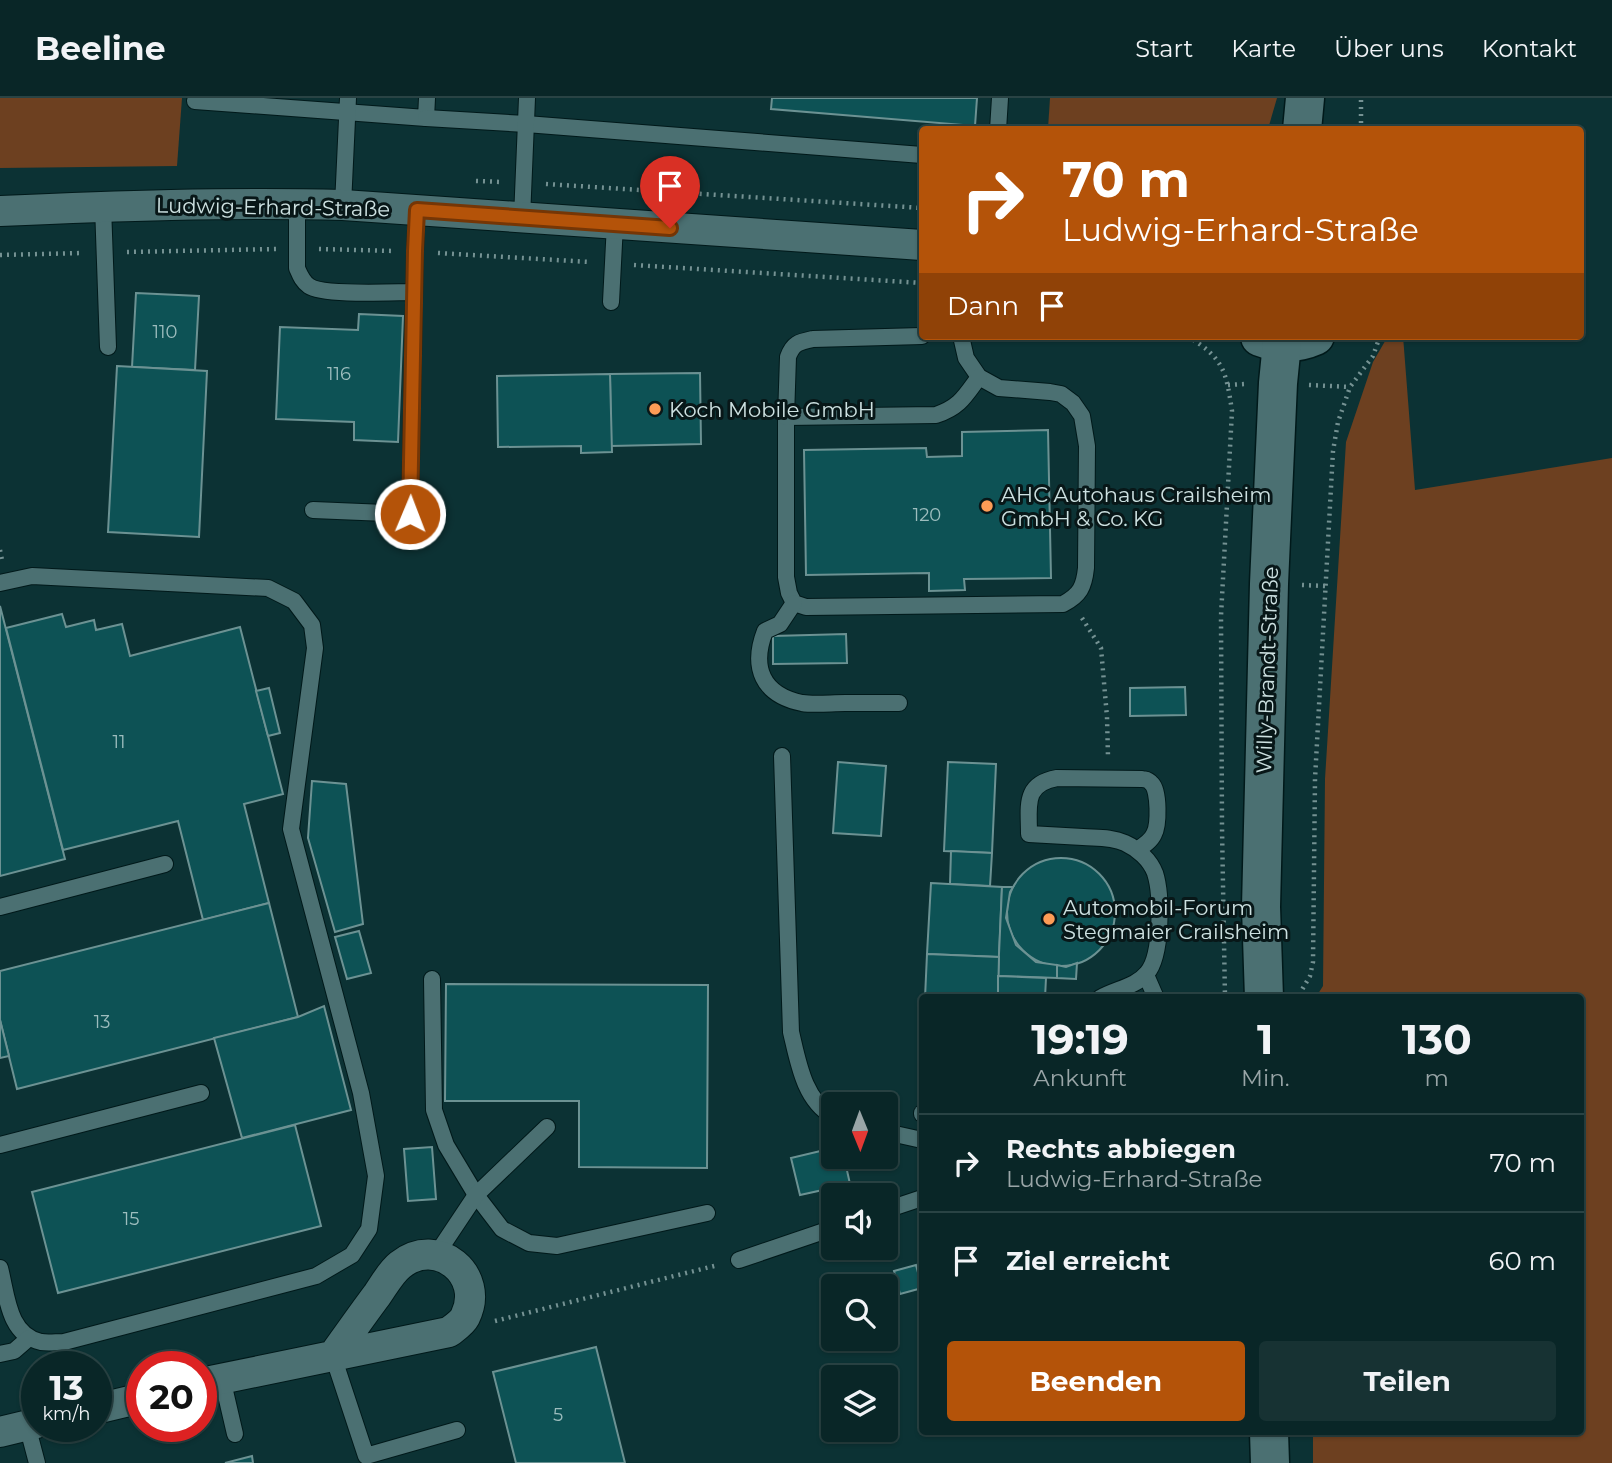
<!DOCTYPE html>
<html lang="de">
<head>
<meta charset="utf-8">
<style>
  :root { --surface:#092627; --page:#173233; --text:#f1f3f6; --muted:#99a5a7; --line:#294344; --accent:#b45309 }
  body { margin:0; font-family:Montserrat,sans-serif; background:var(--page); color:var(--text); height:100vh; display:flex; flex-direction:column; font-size:26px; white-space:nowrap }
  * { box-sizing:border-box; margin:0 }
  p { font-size:23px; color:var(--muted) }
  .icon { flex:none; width:38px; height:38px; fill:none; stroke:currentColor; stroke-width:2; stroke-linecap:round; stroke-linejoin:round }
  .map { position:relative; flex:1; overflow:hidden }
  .sheet { position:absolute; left:919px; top:896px; width:665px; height:441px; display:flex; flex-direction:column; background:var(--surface); border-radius:7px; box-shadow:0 2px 5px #0004,0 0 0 2px var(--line) }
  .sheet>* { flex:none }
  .top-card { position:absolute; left:919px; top:28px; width:665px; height:214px; border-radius:7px; box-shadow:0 2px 5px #0004,0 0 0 2px var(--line); background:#b45309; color:#fff; overflow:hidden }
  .needle { width:46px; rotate:179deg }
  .controls { position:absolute; left:821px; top:994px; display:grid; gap:14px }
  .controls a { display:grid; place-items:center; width:77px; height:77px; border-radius:7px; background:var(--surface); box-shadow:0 2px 5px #0004,0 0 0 2px var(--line); font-size:35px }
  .speed { position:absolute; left:21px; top:1253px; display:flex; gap:14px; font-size:35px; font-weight:700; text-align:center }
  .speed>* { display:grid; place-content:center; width:91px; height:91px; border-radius:50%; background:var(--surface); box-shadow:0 2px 5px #0004,0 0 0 2px var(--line); line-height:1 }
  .speed small { font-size:18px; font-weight:400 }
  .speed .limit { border:10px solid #d22; background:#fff; color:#111 }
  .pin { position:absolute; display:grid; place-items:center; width:60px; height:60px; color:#fff; margin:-72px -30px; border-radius:50% 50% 50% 0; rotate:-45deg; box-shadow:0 0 7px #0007 }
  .pin .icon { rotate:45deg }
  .me { position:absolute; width:77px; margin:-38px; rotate:1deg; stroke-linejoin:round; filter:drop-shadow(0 0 5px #0008) }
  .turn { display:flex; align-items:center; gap:24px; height:147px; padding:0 28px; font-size:32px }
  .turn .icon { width:91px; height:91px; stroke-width:2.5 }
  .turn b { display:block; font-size:49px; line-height:60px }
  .then { display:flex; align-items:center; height:66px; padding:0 28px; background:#0003; gap:14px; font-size:26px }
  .eta { display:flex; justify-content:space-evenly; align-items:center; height:119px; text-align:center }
  .eta b { font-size:42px; font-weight:700; line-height:49px }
  .action { display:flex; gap:14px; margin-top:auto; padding:14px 28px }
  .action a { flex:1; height:80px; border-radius:7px; background:var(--accent); color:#fff; font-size:28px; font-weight:700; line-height:80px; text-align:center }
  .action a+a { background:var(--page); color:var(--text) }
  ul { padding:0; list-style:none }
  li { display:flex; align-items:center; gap:21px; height:98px; padding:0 28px; border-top:2px solid var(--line) }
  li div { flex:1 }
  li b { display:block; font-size:26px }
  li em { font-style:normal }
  header { display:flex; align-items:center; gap:42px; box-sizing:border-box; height:98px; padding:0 35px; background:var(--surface); border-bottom:2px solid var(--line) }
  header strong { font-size:33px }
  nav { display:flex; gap:38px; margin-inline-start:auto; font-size:24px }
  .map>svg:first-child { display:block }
  .green { fill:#6d4020 }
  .building { fill:#0d5255; stroke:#6c9293; stroke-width:2 }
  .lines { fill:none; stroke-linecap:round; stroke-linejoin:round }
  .lane-casing { stroke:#00191a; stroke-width:18 }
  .street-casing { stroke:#00191a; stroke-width:32 }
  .secondary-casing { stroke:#00191a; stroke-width:41 }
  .path { stroke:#759293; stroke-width:4.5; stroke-dasharray:2 5; stroke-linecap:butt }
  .lane { stroke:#4b7072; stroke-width:16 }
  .street { stroke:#4b7072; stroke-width:30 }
  .secondary { stroke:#4b7072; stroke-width:38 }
  .route-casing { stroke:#753606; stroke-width:18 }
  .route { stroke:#b45309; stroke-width:12 }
  .poi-dot { fill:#fd9c56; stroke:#081718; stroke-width:2.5 }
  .labels { text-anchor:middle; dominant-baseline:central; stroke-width:6; stroke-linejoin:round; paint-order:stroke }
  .number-label { font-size:18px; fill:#9dbdbe }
  .street-label { font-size:21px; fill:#cde1e1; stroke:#081718 }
  .poi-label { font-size:21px; fill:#cde1e1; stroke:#081718; text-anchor:start }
</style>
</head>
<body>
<header>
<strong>Beeline</strong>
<nav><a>Start</a><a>Karte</a><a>Über uns</a><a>Kontakt</a></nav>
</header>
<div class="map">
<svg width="1612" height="1365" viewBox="0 0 1612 1365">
  <rect width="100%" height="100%" fill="#0c3234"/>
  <g class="green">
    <path d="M 0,0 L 182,0 L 177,68 L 0,70 Z"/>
    <path d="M 1050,0 L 1277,0 L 1268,31 L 1048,31 Z"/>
    <path d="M 1388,238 L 1403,238 L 1415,392 L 1612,360 L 1612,1365 L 1313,1365 L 1313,1334 L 1580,1334 L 1580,900 L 1316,899 L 1323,888 L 1325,681 L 1346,344 L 1373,264 Z"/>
  </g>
  <g class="building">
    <path d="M 772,0 L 977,0 L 975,28 L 771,11 Z"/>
    <path d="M 136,195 L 199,198 L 195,272 L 132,269 Z"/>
    <path d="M 359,216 L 403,218 L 398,344 L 354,342 L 354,324 L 276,321 L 280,229 L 358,232 Z"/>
    <path d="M 117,268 L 207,273 L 199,439 L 108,434 Z"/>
    <path d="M 700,275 L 701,346 L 611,348 L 610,276 Z"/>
    <path d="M 610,276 L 612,354 L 581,355 L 581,348 L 498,349 L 497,278 Z"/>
    <path d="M 1048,332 L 1051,480 L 964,481 L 965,492 L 929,493 L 929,475 L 806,477 L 804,352 L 926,350 L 927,359 L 962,358 L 962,334 Z"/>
    <path d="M 0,508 L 65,761 L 0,778 Z"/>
    <path d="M 62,516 L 66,529 L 94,522 L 96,532 L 122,526 L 130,558 L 240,529 L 283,696 L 244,706 L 269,805 L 203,822 L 178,723 L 63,752 L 6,530 Z"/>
    <path d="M 846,536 L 847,565 L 773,566 L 773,538 Z"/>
    <path d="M 1185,589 L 1186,617 L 1130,618 L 1130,590 Z"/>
    <path d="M 269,590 L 280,635 L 268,638 L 256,593 Z"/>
    <path d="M 838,664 L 886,668 L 881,738 L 833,735 Z"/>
    <path d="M 948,664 L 996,666 L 992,755 L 944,753 Z"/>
    <path d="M 312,683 L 346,686 L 363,826 L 335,834 L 308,740 Z"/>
    <path d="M 951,753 L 992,755 L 990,788 L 950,786 Z"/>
    <circle cx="1061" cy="814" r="54"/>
    <path d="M 931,785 L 1002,789 L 999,859 L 927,856 Z"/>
    <path d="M 1002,789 L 1013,789 L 1010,794 L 1006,820 L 1016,847 L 1036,864 L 1057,867 L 1057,880 L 998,878 Z"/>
    <path d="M 269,805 L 298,919 L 17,991 L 0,922 L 0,873 Z"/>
    <path d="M 359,833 L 371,875 L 347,881 L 335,839 Z"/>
    <path d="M 927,856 L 999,859 L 998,900 L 925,900 Z"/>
    <path d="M 1077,865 L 1076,881 L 1057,880 L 1057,867 L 1066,869 Z"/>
    <path d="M 998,878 L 1046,880 L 1045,900 L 998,900 Z"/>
    <path d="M 446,886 L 708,887 L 707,1070 L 579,1069 L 579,1003 L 445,1003 Z"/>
    <path d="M 324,908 L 351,1012 L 242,1040 L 214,940 L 298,919 Z"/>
    <path d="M 0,922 L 9,958 L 0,960 Z"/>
    <path d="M 295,1027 L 321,1128 L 58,1195 L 32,1094 Z"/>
    <path d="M 432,1049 L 436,1101 L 408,1103 L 404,1051 Z"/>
    <path d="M 833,1050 L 833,1059 L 844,1059 L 850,1086 L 800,1097 L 791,1060 Z"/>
    <path d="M 916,1167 L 922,1190 L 900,1196 L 894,1173 Z"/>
    <path d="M 596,1249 L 625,1365 L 516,1365 L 493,1274 Z"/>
    <path d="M 252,1358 L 253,1365 L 225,1365 Z"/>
  </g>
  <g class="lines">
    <g class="lane-casing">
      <g id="lane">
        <path d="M 195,3 L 426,20 L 427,0"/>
        <path d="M 426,20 L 526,26 L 922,57"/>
        <path d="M 998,32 L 1000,0"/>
        <path d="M 297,106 L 297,170 C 300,177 302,183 309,188 C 323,198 394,194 414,194"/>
        <path d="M 343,107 L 348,0"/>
        <path d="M 103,108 L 108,249"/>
        <path d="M 522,120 L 527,0"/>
        <path d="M 611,204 L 615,126"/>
        <path d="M 922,238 L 813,241 C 799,244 793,245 788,259 L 786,319 L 786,479 L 789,495 L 794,505 L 806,509 L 1063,506 C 1080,497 1084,489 1086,470 L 1087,348 L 1082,318 L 1073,305 L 1061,296 L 1050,294 L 999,290 L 979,279 L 966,260 L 961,238"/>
        <path d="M 786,319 L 936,317 C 960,309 965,298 979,279"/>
        <path d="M 313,412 L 410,416 L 415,153 L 417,112"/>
        <path d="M 0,485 L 32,478 L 268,490 L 294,503 L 312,527 L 315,550 L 291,731 L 361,995 L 376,1078 L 369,1131 L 352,1157 L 316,1178 L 64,1244 C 56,1244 48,1245 41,1244 C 8,1237 7,1197 0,1170"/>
        <path d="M 794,505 L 780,526 L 765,533 C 751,569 762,597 802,605 C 815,607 831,605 845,605 C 863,605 881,605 899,605"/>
        <path d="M 782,658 L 791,934 C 798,963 804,1003 833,1018"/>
        <path d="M 0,809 L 165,766"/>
        <path d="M 1146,877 L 1156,900"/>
        <path d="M 432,881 L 434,1012 L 446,1047 L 476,1097 L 502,1131 L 529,1145 L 557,1148 L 707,1115"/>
        <path d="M 1100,900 C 1115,891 1136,889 1147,875 C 1162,858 1162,797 1155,775 C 1150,762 1138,751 1125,745 C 1112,739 1097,740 1083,739 C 1065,738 1047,737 1029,736 C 1029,708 1023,686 1057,680 L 1142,681 C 1147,682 1148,681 1152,686 C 1159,693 1159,727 1154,736 C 1151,743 1143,748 1137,752"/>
        <path d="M 922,1015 L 922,1016"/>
        <path d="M 886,1034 L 922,1042"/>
        <path d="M 0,1047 L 201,995"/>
        <path d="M 886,1112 L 922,1100"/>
        <path d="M 436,1157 L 476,1097 L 547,1029"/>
        <path d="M 739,1162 L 833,1130"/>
        <path d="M 0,1256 L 14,1253 L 29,1240"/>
        <path d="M 333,1258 L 366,1358 L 457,1332"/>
        <path d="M 222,1280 L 235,1336"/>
        <path d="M 27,1327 L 37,1365"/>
      </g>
    </g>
    <g class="street-casing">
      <g id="street">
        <path d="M 0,113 C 114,108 228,104 343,107 L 922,147"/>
        <path d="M 201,1285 L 449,1234 C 454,1230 462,1225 465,1219 C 486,1177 437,1137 400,1167 C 391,1174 384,1187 377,1197 C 362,1217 348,1237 333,1258"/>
        <path d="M 96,1311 L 142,1300"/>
        <path d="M 0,1334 L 37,1325"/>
      </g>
    </g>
    <g class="secondary-casing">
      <g id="secondary">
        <path d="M 1302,32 L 1305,0"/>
        <path d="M 1260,239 C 1278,246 1297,246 1315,238"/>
        <path d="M 1264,900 L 1261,809 L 1269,486 L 1278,285 L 1282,245"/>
        <path d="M 1269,1334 L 1270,1365"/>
      </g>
    </g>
    <g class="path">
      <path d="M 1361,32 L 1361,0"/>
      <path d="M 476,83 L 502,84"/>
      <path d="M 546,86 L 922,110"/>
      <path d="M 319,151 L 395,153"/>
      <path d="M 127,154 L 276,151"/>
      <path d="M 438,155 L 590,164"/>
      <path d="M 0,157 L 83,155"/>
      <path d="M 634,167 L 922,185"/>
      <path d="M 1187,238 C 1224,260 1226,273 1232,313 L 1221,518 L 1222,730 L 1225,900"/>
      <path d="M 1228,287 L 1245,286"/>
      <path d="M 1309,287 L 1350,289"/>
      <path d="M 0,452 L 2,462 L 1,462"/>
      <path d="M 1302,487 L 1325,488"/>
      <path d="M 1082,520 L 1101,550 L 1107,619 L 1108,659"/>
      <path d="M 1299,897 L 1310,878 L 1313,864 L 1315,681 L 1333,353 L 1338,324 L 1350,289 L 1373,258 L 1380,238"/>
      <path d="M 495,1223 L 718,1167"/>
    </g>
    <use href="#lane" class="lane"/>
    <use href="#street" class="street"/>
    <use href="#secondary" class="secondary"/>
  </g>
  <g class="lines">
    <g class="route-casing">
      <path id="route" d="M 410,416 L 415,153 L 417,112 L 670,130"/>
    </g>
    <use href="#route" class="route"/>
  </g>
  <g class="poi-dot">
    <circle cx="655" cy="311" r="7"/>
    <circle cx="987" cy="408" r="7"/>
    <circle cx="1049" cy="821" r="7"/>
  </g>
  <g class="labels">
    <g class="number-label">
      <text x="165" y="234">110</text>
      <text x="339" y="276">116</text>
      <text x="927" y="417">120</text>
      <text x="119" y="644">11</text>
      <text x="102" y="924">13</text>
      <text x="131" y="1121">15</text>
      <text x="558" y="1317">5</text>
    </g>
    <g class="street-label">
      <text transform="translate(273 109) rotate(1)">Ludwig-Erhard-Straße</text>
      <text transform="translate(1267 572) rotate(-88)">Willy-Brandt-Straße</text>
    </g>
    <g class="poi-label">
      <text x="669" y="311">Koch Mobile GmbH</text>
      <text x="1001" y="396">AHC Autohaus Crailsheim<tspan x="1001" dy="24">GmbH &amp; Co. KG</tspan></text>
      <text x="1063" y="809">Automobil-Forum<tspan x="1063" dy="24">Stegmaier Crailsheim</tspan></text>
    </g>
  </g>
</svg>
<div class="controls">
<a><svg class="needle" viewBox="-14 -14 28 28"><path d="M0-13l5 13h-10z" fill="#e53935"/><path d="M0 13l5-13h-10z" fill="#99a5a7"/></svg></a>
<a><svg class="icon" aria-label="sound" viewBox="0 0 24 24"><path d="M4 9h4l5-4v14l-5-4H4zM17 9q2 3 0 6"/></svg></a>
<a><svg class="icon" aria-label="search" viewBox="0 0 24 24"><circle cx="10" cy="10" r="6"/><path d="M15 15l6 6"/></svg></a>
<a><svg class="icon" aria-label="layers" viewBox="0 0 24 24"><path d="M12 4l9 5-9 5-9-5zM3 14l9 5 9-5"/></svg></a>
</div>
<div class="speed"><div>13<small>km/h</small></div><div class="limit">20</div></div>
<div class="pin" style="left:670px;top:130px;background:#d93025"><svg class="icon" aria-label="arrive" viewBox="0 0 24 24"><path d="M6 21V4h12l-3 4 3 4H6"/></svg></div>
<svg class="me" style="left:410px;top:416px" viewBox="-20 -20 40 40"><circle r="17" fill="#b45309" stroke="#fff" stroke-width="3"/><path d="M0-11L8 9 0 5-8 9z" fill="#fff"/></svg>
<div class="top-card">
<div class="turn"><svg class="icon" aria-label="right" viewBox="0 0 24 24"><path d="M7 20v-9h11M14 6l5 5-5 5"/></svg><div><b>70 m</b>Ludwig-Erhard-Straße</div></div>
<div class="then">Dann<svg class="icon" aria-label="arrive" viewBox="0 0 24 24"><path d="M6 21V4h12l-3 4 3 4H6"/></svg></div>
</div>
<section class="sheet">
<div class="eta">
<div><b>19:19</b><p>Ankunft</p></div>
<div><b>1</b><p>Min.</p></div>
<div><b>130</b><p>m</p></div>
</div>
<ul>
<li><svg class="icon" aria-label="right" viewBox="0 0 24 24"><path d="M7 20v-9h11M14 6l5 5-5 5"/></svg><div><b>Rechts abbiegen</b><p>Ludwig-Erhard-Straße</p></div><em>70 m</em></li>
<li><svg class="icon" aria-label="arrive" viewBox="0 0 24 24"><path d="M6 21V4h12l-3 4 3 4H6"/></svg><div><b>Ziel erreicht</b></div><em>60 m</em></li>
</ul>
<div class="action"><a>Beenden</a><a>Teilen</a></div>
</section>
</div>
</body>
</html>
